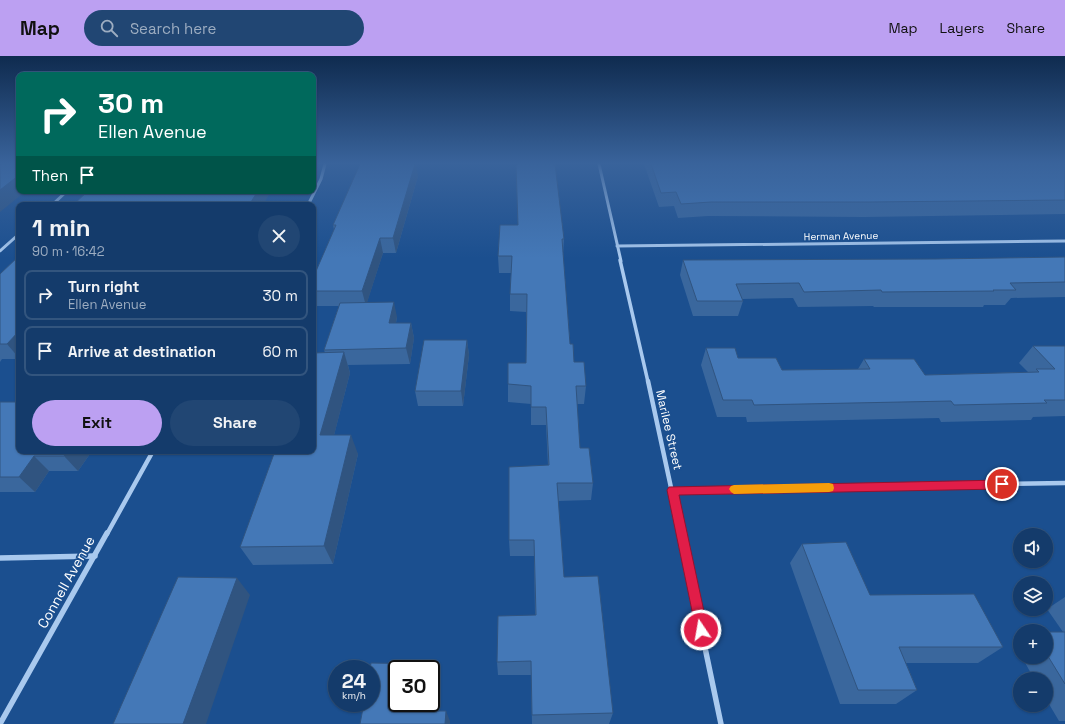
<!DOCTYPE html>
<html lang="en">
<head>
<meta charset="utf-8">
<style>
  :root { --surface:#143b6b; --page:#214673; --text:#f1f3f6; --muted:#9dadc1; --line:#33557e; --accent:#bca0f2 }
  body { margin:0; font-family:"Space Grotesk",sans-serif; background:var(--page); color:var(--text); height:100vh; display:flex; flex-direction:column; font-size:15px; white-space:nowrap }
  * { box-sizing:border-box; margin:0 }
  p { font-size:13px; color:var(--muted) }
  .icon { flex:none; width:22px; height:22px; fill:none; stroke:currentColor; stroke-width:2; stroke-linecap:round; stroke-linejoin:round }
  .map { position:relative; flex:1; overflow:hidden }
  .details { position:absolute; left:16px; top:146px; width:300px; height:252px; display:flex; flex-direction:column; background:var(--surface); border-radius:8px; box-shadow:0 1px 3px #0004,0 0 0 1px var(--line) }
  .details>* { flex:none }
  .hud { position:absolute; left:16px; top:16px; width:300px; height:122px; border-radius:8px; box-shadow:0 1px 3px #0004,0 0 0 1px var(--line); background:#00695c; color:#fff; overflow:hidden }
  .controls { position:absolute; left:1013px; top:472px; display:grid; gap:8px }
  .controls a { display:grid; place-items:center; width:40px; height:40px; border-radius:50%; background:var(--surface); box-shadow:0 1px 3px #0004,0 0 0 1px var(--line); font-size:20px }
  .speed { position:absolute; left:328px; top:604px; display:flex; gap:8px; font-size:20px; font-weight:700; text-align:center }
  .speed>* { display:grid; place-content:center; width:52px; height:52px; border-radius:50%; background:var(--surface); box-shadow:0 1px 3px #0004,0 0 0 1px var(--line); line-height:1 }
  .speed small { font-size:10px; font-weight:400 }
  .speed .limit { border:2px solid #111; border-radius:6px; background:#fff; color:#111 }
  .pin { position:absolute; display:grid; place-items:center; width:34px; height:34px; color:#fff; margin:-17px; border:2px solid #fff; border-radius:50%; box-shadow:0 1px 4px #0007 }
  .me { position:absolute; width:44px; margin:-22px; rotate:348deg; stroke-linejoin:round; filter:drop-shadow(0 0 3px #0008) }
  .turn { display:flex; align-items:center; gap:14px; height:84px; padding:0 16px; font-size:18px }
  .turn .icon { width:52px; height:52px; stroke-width:2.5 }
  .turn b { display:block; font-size:28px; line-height:34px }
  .then { display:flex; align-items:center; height:38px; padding:0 16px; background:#0003; gap:8px; font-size:15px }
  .round { display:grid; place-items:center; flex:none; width:42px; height:42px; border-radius:21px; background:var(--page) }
  .overview { display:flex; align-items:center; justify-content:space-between; height:68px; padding:0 16px }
  h1 { font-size:24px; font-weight:700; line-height:30px }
  .primary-button { display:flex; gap:8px; margin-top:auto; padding:8px 16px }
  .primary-button a { flex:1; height:46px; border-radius:24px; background:var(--accent); color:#111; font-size:16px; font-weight:700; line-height:46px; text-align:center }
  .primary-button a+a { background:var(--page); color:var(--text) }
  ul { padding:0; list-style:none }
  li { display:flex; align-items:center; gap:12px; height:50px; margin:0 8px 6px; padding:0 8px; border:2px solid var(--line); border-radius:8px }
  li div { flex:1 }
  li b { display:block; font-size:15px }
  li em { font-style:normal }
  header { display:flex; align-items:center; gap:24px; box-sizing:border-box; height:56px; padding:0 20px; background:var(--accent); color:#111 }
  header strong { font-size:19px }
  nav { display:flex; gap:22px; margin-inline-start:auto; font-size:14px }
  .search { width:280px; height:36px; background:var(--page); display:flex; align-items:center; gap:10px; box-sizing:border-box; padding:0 14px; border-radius:22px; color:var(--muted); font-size:15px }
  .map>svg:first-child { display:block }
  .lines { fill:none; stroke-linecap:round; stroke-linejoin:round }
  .minor-far3 { stroke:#a9c9ee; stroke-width:3 }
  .minor-far2 { stroke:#a9c9ee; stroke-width:3.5 }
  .minor-far1 { stroke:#a9c9ee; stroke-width:4.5 }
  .minor { stroke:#a9c9ee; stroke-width:5.5 }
  .wall { fill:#3a679d }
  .shaded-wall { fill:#305480 }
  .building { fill:#4478b7; stroke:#305480 }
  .route { fill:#e11d48; stroke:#92132f }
  .slow { fill:#f59e0b }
  .labels { text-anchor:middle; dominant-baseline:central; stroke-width:3.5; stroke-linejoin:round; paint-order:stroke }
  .far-street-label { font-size:10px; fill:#fff; stroke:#1b4f8f }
  .street-label { font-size:12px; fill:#fff; stroke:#1b4f8f }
  .near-street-label { font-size:14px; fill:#fff; stroke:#1b4f8f }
</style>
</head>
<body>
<header>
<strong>Map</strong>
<div class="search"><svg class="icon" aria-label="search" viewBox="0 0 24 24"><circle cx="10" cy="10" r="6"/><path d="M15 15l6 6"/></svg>Search here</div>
<nav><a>Map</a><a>Layers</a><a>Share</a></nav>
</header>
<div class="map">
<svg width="1065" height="668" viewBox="0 0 1065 668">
  <rect width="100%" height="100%" fill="#1b4f8f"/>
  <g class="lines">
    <g class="minor-far3">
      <path d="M 599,108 L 621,205"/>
      <path d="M 52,149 L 67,135"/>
      <path d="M 308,149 L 321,123 L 325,108"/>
      <path d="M 617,190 L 1065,185"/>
      <path d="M 0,195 L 19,178"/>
    </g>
    <path class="minor-far2" d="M 620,204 L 648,326"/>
    <g class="minor-far1">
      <path d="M 648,325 L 681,478"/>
      <path d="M 672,434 L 1065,427"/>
      <path d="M 107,478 L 153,395"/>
    </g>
    <g class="minor">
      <path d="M 681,477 L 721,668"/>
      <path d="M 0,502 L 95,500"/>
      <path d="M 0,668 L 107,477"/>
    </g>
  </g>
  <g class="wall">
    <path d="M 516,108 L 564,183 L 563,199 L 570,288 L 574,306 L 586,330 L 584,348 L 577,348 L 580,392 L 593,427 L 591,444 L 558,445 L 564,521 L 613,657 L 609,668 L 532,668 L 531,619 L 498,619 L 497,606 L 535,559 L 534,500 L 510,500 L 509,484 L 548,410 L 546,369 L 531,369 L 531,348 L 508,346 L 508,328 L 526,307 L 526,256 L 510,255 L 510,238 L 511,217 L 499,217 L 498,200 L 518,169 Z"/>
    <path d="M 644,108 L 1065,108 L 1065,158 L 864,161 L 708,160 L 678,162 L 674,150 L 659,151 Z"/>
    <path d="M 418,120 L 396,197 L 383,197 L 367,246 L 397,261 L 396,267 L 411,267 L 414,282 L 410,308 L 348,309 L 350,317 L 334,379 L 358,398 L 333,508 L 253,509 L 240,491 L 325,297 L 324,294 L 339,250 L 313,250 L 313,222 L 334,174 L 333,169 Z"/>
    <path d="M 19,200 L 19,303 L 2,303 L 0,306 L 0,218 Z"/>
    <path d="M 1065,201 L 1065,241 L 1011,242 L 1005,249 L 984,249 L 983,251 L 874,251 L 873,250 L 798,251 L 793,242 L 742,243 L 743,245 L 738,260 L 693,260 L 680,219 L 683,204 L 935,203 Z"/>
    <path d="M 467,284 L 469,299 L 463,350 L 418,350 L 415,335 Z"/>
    <path d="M 1033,290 L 1065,290 L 1065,360 L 1033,361 L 1031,364 L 941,366 L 939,362 L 747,366 L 746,361 L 717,361 L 701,309 L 706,292 L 738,302 L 782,314 L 858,313 L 864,303 L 925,319 L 1028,316 L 1019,307 Z"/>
    <path d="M 0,346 L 19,395 L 92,395 L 78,415 L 49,415 L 35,436 L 0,436 Z"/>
    <path d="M 802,488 L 870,539 L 1003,591 L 978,607 L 906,607 L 917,634 L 896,648 L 840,648 L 790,507 Z"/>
    <path d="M 1065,541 L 1065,665 L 1059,665 L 1046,643 L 1046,623 L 1034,623 L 1022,601 L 1046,601 L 1046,576 L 1063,576 L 1047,553 Z"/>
    <path d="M 1020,585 L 1020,598 L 1014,589 Z"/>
  </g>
  <g class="shaded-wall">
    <path d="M 415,108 L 416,108 L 418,120 L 396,197 L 393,182 Z"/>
    <path d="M 19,119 L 19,135 L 26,135 L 0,156 L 0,134 Z"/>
    <path d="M 258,135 L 271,135 L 263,149 L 249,149 Z"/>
    <path d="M 380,182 L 383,197 L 366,250 L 362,235 Z"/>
    <path d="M 394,246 L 397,261 L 393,283 L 389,267 Z"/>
    <path d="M 411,267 L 414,282 L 410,308 L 406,292 Z"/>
    <path d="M 19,275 L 19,302 L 7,288 Z"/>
    <path d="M 467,284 L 469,299 L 463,350 L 461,335 Z"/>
    <path d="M 344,296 L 350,317 L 329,399 L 320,379 Z"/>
    <path d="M 351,379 L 358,398 L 333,508 L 324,490 Z"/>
    <path d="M 68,395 L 92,395 L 78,415 L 64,400 Z"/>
    <path d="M 34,400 L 49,415 L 35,436 L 19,421 Z"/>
    <path d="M 237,522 L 250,539 L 206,668 L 183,668 Z"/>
    <path d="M 427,608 L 429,613 L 426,613 Z"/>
    <path d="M 422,647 L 428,647 L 426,665 L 422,655 Z"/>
    <path d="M 446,655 L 450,665 L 450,668 L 445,668 Z"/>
  </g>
  <g class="building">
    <path d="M 0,108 L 19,108 L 19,119 L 0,134 Z"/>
    <path d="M 360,108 L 415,108 L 393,182 L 380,182 L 362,235 L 313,235 L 313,222 L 336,169 L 333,169 Z"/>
    <path d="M 516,108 L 555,108 L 564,183 L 562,183 L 570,288 L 573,288 L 574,306 L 584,306 L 586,330 L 576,330 L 580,392 L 589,392 L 593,427 L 557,427 L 564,521 L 598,520 L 613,657 L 532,659 L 531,605 L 497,606 L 498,560 L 536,559 L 534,484 L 509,484 L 509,411 L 549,409 L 546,351 L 531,351 L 531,330 L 508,328 L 508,307 L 526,307 L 527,238 L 510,238 L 512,200 L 498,200 L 500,169 L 518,169 Z"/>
    <path d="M 651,108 L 1065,108 L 1065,144 L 870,146 L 711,146 L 681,148 L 676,136 L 661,137 Z"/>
    <path d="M 88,135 L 258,135 L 249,149 L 73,149 Z"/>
    <path d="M 19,200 L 19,275 L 7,288 L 0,288 L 0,218 Z"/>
    <path d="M 1065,201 L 1065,226 L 1010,227 L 1016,234 L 993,234 L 994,235 L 882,236 L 881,234 L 804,236 L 799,227 L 736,228 L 743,245 L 697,245 L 683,204 L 935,203 Z"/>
    <path d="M 394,246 L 389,267 L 411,267 L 406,292 L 324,294 L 340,247 Z"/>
    <path d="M 424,284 L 467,284 L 461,335 L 415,335 Z"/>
    <path d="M 1033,290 L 1065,290 L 1065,344 L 1044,344 L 1047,347 L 954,349 L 951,345 L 754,349 L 752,344 L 723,344 L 706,292 L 735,292 L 738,302 L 776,302 L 782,314 L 870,313 L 864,303 L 914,303 L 925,319 L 1039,316 L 1036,313 L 1055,313 Z"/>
    <path d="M 344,296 L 320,379 L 351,379 L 324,490 L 240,491 L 275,395 L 313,395 L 313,297 Z"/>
    <path d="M 0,346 L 19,346 L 19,395 L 68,395 L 64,400 L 34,400 L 19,421 L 0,421 Z"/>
    <path d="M 846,486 L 870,539 L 974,538 L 1003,591 L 899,591 L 917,634 L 858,634 L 802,488 Z"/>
    <path d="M 178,521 L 237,522 L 183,668 L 113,668 Z"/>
    <path d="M 1046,576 L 1065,576 L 1065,628 L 1046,597 Z"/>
    <path d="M 371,607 L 427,608 L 426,613 L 397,613 L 397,647 L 422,647 L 422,655 L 446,655 L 445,668 L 360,668 L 364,647 L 371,647 L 371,613 L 370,613 Z"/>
  </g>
  <linearGradient id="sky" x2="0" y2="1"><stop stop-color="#0f2b4f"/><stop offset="0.53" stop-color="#39639b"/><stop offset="1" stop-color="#39639b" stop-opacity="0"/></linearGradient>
  <rect width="1065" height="202" fill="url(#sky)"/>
  <path class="route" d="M 1002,424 L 1007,428 L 1002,433 L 679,439 L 708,574 L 706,579 L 701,581 L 697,579 L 667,434 L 669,431 Z"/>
  <path class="slow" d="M 829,427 L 833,428 L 834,432 L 833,435 L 829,436 L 734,438 L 731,436 L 729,433 L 731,430 L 734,429 Z"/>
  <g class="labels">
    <g class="far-street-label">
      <text transform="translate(841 180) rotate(-1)">Herman Avenue</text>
    </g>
    <g class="street-label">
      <text transform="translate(669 374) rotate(77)">Marilee Street</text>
    </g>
    <g class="near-street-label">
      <text transform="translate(66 526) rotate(-61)">Connell Avenue</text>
    </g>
  </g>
</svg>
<div class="controls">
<a><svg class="icon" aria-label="sound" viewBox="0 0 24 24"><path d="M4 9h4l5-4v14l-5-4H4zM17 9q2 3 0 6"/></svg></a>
<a><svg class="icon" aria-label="layers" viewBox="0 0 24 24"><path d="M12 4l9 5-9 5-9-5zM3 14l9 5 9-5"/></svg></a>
<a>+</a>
<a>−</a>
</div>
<div class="speed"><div>24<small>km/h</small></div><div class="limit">30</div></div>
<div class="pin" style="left:1002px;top:428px;background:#d93025"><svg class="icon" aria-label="arrive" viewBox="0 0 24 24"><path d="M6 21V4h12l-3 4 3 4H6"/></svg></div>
<svg class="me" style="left:701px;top:574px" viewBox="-20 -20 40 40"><circle r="17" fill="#e11d48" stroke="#fff" stroke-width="3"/><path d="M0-11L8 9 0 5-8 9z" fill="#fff"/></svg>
<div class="hud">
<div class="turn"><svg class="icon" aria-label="right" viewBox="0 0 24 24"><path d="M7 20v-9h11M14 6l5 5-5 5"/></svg><div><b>30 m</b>Ellen Avenue</div></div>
<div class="then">Then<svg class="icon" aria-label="arrive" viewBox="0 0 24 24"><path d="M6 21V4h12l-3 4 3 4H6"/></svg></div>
</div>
<section class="details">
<div class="overview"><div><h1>1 min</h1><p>90 m · 16:42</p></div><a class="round"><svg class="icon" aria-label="close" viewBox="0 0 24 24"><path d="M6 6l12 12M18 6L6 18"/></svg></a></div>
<ul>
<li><svg class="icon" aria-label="right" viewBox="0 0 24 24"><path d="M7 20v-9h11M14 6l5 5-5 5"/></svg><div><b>Turn right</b><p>Ellen Avenue</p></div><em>30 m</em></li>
<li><svg class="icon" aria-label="arrive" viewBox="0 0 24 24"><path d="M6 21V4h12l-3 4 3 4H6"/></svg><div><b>Arrive at destination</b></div><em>60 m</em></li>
</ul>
<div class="primary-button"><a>Exit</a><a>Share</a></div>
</section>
</div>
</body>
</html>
